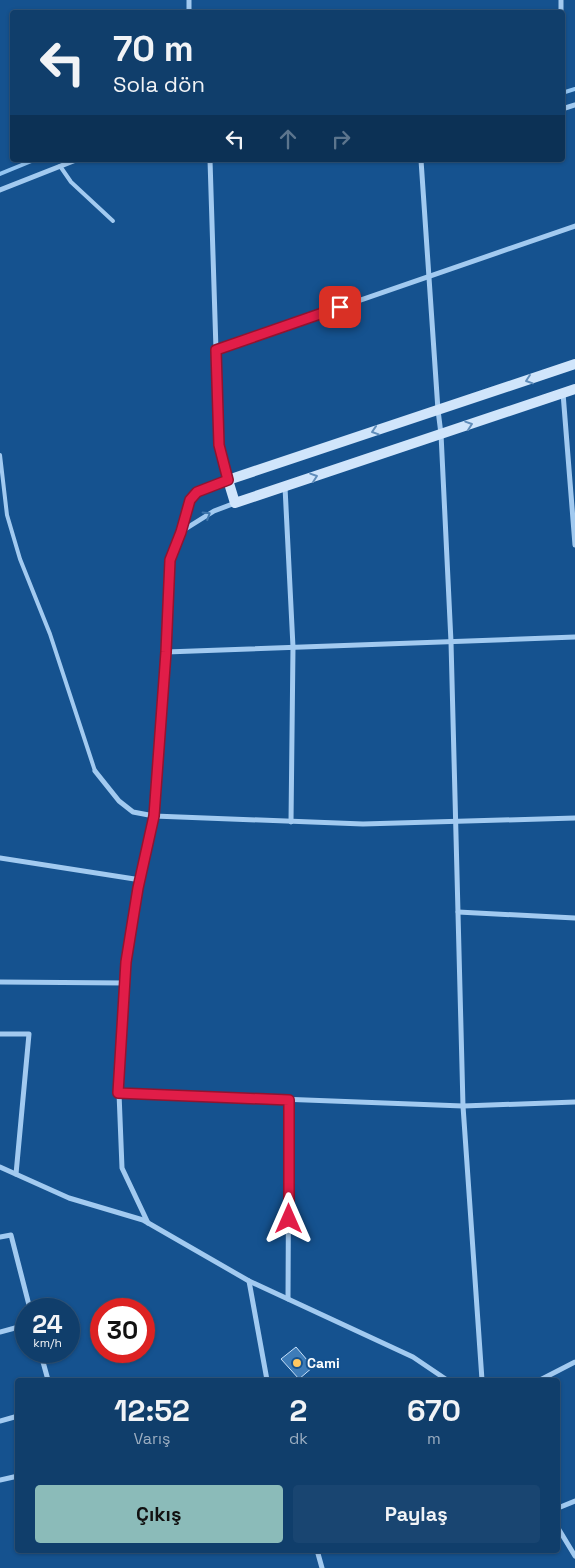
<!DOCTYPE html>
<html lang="tr">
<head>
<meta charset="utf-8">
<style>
  :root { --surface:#103e6b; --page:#194571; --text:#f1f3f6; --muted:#9caec1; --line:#30577e; --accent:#8bbbb9 }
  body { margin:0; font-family:"Space Grotesk",sans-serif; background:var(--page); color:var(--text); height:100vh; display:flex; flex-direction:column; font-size:19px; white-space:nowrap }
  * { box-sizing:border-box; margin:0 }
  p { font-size:16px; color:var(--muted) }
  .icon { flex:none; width:28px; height:28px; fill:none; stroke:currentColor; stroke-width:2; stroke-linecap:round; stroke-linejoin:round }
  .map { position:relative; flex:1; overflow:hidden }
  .side { position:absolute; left:15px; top:1378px; width:545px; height:175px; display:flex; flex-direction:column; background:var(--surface); border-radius:5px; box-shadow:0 1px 4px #0004,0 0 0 1px var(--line) }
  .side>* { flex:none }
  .hud { position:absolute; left:10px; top:10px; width:555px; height:152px; border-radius:5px; box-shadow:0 1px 4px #0004,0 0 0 1px var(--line); background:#103e6b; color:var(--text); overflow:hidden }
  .speed { position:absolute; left:15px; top:1298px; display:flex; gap:10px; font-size:25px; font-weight:700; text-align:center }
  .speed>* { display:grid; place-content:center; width:65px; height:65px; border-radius:50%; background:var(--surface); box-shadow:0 1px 4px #0004,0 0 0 1px var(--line); line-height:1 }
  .speed small { font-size:12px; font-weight:400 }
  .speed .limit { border:8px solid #d22; background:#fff; color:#111 }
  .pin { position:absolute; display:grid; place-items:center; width:42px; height:42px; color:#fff; margin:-21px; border-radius:10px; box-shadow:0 2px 8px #0006 }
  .me { position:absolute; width:55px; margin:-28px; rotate:0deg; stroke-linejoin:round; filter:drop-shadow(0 0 4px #0008) }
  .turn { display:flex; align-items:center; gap:18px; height:105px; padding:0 20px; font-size:22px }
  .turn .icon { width:65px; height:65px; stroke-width:2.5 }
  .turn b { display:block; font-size:35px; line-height:42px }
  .lanes { display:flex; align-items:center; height:48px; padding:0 20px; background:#0003; justify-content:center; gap:25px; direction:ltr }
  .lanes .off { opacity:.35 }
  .eta { display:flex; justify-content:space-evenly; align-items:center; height:85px; text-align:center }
  .eta b { font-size:30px; font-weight:800; line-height:35px }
  .cta { display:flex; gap:10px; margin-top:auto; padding:10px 20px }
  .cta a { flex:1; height:58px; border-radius:5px; background:var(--accent); color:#111; font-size:20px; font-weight:800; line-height:58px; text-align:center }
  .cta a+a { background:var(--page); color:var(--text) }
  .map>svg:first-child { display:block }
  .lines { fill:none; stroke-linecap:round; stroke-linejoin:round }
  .stream { stroke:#94c6f3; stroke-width:4 }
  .building { fill:#3e7cb8; stroke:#c8e2fb }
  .service { stroke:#a2caf0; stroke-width:4 }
  .minor { stroke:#a2caf0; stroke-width:5 }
  .secondary { stroke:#d0e5fb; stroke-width:10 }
  .oneway { stroke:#608dba }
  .oneway2 { stroke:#3f76ac }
  .route-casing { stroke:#92132f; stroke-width:12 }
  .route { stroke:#e11d48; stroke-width:9 }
  .poi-dot { fill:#ffc861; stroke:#15528f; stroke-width:2 }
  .labels { text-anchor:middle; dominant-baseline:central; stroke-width:4; stroke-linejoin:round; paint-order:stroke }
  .poi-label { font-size:14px; font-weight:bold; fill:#fff; stroke:#15528f; text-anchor:start }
</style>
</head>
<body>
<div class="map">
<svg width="575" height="1568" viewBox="0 0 575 1568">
  <rect width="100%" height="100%" fill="#15528f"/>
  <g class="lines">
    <g class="stream">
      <path d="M 562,93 L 575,89"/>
      <path d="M 0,174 L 34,160"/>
    </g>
  </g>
  <path class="building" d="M 296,1347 L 313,1367 L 299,1379 L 281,1359 Z"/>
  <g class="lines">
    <g class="service">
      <path d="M 60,166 L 71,182 L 113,221"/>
      <path d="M 0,455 L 7,515 L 20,559 L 50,634 L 95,771"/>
    </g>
    <g class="minor">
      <path d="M 561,0 L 561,12"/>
      <path d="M 189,12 L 189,0"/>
      <path d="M 562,109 L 575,105"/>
      <path d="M 421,160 L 438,410 L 441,434 L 451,642 L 463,1106 L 482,1380"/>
      <path d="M 0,190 L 76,160"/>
      <path d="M 216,350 L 575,226"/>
      <path d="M 563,393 L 575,545"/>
      <path d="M 285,487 L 293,647 L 291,822"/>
      <path d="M 182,531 L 214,511 L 235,503"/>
      <path d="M 166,652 L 575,637"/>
      <path d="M 95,771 L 119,801 L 133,812 L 154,816 L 363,824 L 575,818"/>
      <path d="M 0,858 L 141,880"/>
      <path d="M 458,912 L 575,918"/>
      <path d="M 0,982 L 125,983"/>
      <path d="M 0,1034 L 29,1034 L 16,1174"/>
      <path d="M 119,1093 L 463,1106 L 575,1102"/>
      <path d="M 0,1167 L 69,1198 L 143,1220 L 249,1281 L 413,1357 L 447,1380"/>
      <path d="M 148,1223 L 122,1168 L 119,1093 L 126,962 L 138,887 L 154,816 L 166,652 L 170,560 L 181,532 L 190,500 L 197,492 L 228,480 L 219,445 L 210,160"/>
      <path d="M 0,1237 L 11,1235 L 30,1309"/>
      <path d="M 249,1281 L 267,1380"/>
      <path d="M 288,1299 L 289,1100"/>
      <path d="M 0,1332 L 26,1325"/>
      <path d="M 40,1351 L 48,1380"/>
      <path d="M 540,1380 L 575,1362"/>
      <path d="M 0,1421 L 18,1416"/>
      <path d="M 0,1480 L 18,1476"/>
      <path d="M 558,1508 L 575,1501"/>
      <path d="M 558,1528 L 575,1556"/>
      <path d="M 317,1550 L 322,1568"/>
    </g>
    <path class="secondary" d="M 575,364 L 228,480 L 235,503 L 575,389"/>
  </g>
  <defs><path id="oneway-chevron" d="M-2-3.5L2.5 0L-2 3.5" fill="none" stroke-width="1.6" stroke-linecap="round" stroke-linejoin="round" transform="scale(1.25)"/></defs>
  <g class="oneway">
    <use href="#oneway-chevron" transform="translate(529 380) rotate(161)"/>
    <use href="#oneway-chevron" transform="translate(469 425) rotate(-19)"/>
    <use href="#oneway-chevron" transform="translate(375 431) rotate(162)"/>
    <use href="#oneway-chevron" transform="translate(314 477) rotate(-19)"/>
  </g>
  <use class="oneway2" href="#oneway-chevron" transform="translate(207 515) rotate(-32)"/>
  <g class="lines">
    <g class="route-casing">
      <path id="route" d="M 289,1219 L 289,1100 L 118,1093 L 126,962 L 138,888 L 154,816 L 166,652 L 170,560 L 181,532 L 190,500 L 197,492 L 228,480 L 219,445 L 216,350 L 340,307"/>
    </g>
    <use href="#route" class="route"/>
  </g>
  <circle class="poi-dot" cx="297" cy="1363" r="5"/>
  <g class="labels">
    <g class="poi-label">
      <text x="307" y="1363">Cami</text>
    </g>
  </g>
</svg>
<div class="speed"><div>24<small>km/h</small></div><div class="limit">30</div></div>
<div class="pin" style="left:340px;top:307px;background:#d93025"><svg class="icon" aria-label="arrive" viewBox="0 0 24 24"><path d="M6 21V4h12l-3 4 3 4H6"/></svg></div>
<svg class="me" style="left:289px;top:1219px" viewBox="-20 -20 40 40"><path d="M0-17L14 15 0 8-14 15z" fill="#e11d48" stroke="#fff" stroke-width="4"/></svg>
<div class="hud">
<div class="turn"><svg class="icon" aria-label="left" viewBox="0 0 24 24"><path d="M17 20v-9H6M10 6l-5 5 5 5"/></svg><div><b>70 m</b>Sola dön</div></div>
<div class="lanes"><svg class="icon" aria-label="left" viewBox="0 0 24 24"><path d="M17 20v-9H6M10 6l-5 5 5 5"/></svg><svg class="icon off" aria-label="ahead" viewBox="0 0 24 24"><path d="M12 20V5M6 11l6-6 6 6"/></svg><svg class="icon off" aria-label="right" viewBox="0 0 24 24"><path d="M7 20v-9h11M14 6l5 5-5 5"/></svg></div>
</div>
<section class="side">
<div class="eta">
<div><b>12:52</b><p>Varış</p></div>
<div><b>2</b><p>dk</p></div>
<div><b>670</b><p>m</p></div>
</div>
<div class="cta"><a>Çıkış</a><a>Paylaş</a></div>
</section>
</div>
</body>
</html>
